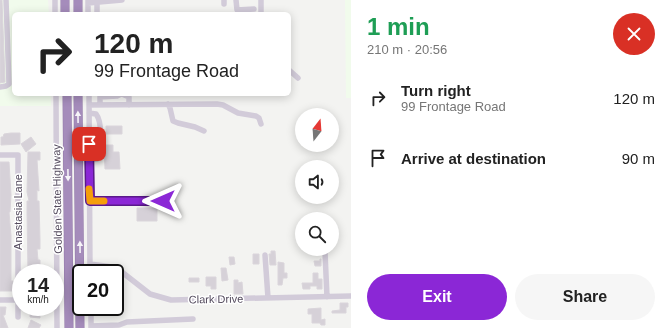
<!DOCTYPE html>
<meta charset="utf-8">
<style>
:root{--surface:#fff;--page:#f6f6f6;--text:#222;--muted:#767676;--accent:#8b27d6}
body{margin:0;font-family:Helvetica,sans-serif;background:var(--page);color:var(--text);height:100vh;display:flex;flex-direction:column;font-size:15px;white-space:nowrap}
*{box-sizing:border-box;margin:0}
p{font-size:13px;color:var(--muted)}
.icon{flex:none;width:22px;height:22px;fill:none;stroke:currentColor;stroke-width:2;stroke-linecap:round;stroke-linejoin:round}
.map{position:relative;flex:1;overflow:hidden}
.side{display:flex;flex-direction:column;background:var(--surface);width:320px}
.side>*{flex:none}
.guide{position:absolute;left:12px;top:12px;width:279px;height:84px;border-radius:6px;box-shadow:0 2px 10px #0003;background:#fff;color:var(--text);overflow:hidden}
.needle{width:26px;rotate:17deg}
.tools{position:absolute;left:295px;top:108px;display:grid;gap:8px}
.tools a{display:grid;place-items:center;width:44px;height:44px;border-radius:50%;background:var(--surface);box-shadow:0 2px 10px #0003;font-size:20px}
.speed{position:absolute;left:12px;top:264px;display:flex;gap:8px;font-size:20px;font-weight:700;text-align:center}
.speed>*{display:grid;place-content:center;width:52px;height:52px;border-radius:50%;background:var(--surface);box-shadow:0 2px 10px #0003;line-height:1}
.speed small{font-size:10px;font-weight:400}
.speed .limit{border:2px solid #111;border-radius:6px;background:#fff;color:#111}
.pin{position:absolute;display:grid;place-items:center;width:34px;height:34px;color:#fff;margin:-17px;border-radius:8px;box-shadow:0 2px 6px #0006}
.me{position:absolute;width:44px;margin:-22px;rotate:270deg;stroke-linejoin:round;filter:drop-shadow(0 0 3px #0008)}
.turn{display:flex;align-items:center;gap:14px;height:84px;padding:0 16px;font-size:18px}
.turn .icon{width:52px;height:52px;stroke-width:2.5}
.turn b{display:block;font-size:28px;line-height:34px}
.round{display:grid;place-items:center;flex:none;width:42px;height:42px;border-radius:21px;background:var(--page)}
.head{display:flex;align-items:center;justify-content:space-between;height:68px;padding:0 16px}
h1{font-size:24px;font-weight:700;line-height:30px;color:#1e9e55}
.action{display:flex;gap:8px;margin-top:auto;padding:8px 16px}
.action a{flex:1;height:46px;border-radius:24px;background:var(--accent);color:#fff;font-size:16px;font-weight:700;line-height:46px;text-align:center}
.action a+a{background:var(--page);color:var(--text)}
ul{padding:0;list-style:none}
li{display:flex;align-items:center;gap:12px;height:60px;padding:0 16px}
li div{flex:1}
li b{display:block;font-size:15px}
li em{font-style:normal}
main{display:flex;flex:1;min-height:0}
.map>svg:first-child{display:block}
</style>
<main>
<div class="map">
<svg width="351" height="328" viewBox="0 0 351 328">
<rect width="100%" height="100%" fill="#f3f3f1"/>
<path fill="#f1fbec" d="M0,0H48L49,14H14V94H51V106H0Z
M345,0H351V98H346Z"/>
<path fill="#d6d1d8" stroke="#dad5db" d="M0,0H2L5,82L0,83Z
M106,126H122V134H106Z
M11,133H20V144L1,145V137H3L4,134Z
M31,137L36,144L26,152L21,144Z
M104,145H113V152H119L120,169H105Z
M28,152H40V160H37L39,191L37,190V201H39L40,240V249H37L38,260H40V273H28L27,212V201H29L27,192Z
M0,162H9L11,195L10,212H9L11,236V281H13V291H0Z
M137,208H157V221H137Z
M271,251H275L276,265H270L269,254H271Z
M253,254H259V264H253Z
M229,257H234L235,264L230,265Z
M320,259H321V266H315L314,261H320Z
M278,262L284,263V273H287V278H283L282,285H278Z
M221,268H226L228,280L222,281Z
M313,273H318V279H322V289H317V286H310V289H303L302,283H313Z
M206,277H216V289H211V286H206Z
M189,278H199V282H189Z
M234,280H238V283L242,282L243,294H234Z
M340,303H348V307H346V313H332V311L340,310Z
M0,307H6L5,315H3L8,328H0Z
M30,307H39L40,318L30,317Z
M321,308V320L325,319V325H321L320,323H312V314H308V309Z
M31,320L41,325L39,328H28Z"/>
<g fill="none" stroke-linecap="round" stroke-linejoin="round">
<g stroke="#9178a7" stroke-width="9">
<path id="highway" d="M65,0V14
M78,0V14
M67,94L69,328
M78,94L80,328"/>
</g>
<path stroke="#d2cbd9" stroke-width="5.5" d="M55,0V14
M88,0V14
M224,0V4
M236,0L237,10L254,9
M261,0V14
M88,3L122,0
M97,3V14
M289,70L298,78
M0,87L6,86L9,84L6,0
M56,94L57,328
M89,94L90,273
M122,94L129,97V105
M168,104L170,108L173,121L178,123L195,127L204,131
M89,105L217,104L223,105L238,113L256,116L259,118L261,124
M100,105V97L117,96L121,94
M89,113L96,114C103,123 101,148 97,159L89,160
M0,155H18V317
M90,201H163
M325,252L327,297
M265,255L268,298
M90,264L112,267L118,269L150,294L171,300L351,296
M0,300H19
M91,307V328
M91,326L119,325L127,322L193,319"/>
<use href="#highway" stroke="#a58cbb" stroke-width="8"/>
</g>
<defs><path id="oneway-solid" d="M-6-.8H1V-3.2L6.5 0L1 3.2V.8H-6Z"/></defs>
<g fill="#f6f4f8">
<use href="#oneway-solid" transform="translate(78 117) rotate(-91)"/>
<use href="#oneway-solid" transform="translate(68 175) rotate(89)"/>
<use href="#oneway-solid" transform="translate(80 247) rotate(-91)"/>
</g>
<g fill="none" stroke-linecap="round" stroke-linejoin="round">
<g stroke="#5a198b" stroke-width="10">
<path id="route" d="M89,144L90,201H163"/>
</g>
<use href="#route" stroke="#8b27d6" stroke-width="7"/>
<path stroke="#f59e0b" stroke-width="7" d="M89,189L90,201H104"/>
</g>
<g text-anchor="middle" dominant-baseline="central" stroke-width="3" stroke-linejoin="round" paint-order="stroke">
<g font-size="11" fill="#534a5d" stroke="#fff">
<text transform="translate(57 199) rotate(-91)">Golden State Highway</text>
<text transform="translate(18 212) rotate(-90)">Anastasia Lane</text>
<text transform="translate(216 299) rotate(-1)">Clark Drive</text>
</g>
</g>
</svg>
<div class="tools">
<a><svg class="needle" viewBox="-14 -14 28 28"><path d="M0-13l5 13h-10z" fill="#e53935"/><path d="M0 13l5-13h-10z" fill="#767676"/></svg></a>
<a><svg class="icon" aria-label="sound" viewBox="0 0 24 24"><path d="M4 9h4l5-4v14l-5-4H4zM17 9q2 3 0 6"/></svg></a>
<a><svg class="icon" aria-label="search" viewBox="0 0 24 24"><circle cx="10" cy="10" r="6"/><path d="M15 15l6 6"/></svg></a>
</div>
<div class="speed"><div>14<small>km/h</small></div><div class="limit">20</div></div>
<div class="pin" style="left:89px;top:144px;background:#d93025"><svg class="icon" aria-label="arrive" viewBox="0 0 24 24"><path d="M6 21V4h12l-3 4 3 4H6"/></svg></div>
<svg class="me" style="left:163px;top:201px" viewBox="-20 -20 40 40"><path d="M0-17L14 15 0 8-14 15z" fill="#8b27d6" stroke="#fff" stroke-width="4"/></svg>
<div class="guide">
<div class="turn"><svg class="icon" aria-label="right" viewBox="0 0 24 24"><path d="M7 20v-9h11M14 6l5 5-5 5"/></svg><div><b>120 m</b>99 Frontage Road</div></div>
</div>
</div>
<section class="side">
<div class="head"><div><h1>1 min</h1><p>210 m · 20:56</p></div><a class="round" style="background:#d93025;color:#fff"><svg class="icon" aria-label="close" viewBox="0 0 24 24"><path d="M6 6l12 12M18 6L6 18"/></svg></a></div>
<ul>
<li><svg class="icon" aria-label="right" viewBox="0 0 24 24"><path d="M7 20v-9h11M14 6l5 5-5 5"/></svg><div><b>Turn right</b><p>99 Frontage Road</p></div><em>120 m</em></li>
<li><svg class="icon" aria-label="arrive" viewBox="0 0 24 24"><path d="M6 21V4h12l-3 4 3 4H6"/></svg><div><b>Arrive at destination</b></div><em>90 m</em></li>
</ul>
<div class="action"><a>Exit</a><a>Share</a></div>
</section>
</main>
